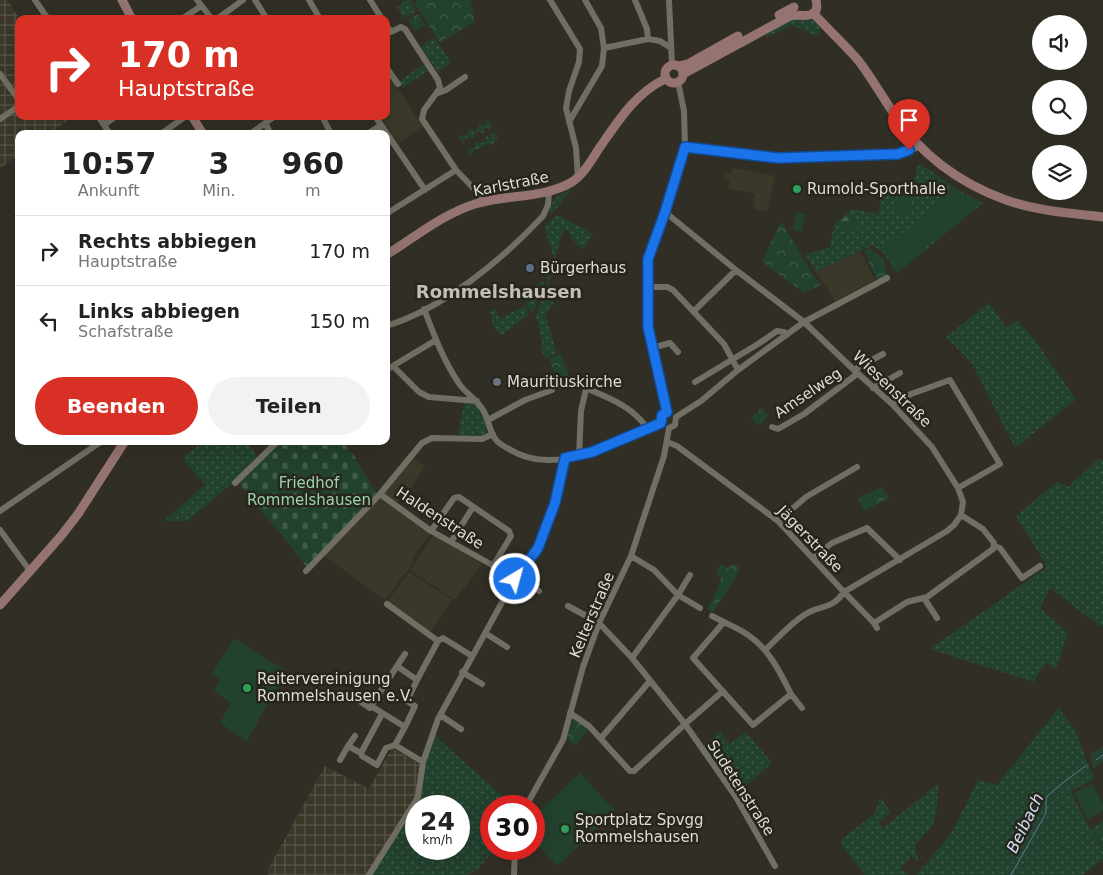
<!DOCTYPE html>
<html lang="de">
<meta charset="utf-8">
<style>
:root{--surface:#fff;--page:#f2f2f2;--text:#222;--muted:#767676;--line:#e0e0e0;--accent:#d93025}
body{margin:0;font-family:"DejaVu Sans",sans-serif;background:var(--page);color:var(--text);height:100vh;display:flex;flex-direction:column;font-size:19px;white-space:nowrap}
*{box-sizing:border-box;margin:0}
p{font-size:16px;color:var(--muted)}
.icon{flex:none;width:28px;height:28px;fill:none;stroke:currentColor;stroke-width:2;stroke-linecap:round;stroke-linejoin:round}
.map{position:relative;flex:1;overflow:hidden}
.sheet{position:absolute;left:15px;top:130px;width:375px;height:315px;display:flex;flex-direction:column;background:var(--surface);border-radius:10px;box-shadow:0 5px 20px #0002}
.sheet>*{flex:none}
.top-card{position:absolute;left:15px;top:15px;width:375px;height:105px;border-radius:10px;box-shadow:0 5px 20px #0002;background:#d93025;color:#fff;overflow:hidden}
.controls{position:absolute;left:1032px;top:15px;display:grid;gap:10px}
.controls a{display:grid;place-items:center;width:55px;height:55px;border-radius:50%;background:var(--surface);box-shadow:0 5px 20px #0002;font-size:25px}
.speed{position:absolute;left:405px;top:795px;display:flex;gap:10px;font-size:25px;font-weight:700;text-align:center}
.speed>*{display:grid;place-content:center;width:65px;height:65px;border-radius:50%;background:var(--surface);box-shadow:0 5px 20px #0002;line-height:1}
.speed small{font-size:12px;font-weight:400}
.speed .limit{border:8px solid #d22;background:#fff;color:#111}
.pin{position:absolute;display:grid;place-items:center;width:42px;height:42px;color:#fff;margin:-51px -21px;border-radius:50% 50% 50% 0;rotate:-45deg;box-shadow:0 0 5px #0007}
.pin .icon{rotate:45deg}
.me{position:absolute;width:55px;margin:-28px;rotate:37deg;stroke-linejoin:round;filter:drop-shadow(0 0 4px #0008)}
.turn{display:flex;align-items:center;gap:18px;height:105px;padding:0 20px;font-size:22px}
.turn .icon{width:65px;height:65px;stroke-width:2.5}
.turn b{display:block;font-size:35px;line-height:42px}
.eta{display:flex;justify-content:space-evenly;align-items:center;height:85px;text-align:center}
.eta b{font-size:30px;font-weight:800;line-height:35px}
.primary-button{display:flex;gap:10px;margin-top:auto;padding:10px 20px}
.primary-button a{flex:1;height:58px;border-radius:30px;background:var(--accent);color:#fff;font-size:20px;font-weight:800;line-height:58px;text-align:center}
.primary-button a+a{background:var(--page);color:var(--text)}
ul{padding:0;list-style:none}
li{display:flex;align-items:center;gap:15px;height:70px;padding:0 20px;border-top:1px solid var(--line)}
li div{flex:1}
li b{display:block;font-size:19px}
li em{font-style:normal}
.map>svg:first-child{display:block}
</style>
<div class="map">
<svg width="1103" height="875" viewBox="0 0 1103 875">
<defs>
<pattern id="industrial-grid" width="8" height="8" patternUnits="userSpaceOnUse" patternTransform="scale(1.25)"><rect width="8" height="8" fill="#3c3829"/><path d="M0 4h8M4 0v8" fill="none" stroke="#585447"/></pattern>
<pattern id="grass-dots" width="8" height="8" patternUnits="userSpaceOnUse" patternTransform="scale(1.25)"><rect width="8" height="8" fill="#23412f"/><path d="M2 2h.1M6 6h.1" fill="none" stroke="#425c4c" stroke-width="1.8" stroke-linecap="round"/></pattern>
<pattern id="forest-firs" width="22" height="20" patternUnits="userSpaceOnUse" patternTransform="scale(1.25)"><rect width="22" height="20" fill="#23412f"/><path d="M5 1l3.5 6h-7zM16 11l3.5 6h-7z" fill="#425c4c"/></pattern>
<pattern id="cemetery-stones" width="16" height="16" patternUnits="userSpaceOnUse" patternTransform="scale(1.25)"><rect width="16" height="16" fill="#23412f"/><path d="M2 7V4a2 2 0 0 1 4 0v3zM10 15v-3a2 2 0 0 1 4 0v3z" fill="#425c4c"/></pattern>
<pattern id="park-crowns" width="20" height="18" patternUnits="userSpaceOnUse" patternTransform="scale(1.25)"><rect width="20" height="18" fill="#23412f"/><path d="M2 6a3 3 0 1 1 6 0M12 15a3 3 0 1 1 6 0" fill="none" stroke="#425c4c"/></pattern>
</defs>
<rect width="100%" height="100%" fill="#312f25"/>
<path fill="#3c3829" d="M393,81L423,127L398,143L381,116H386V85Z
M733,168L775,176L767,212L755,209L753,202L755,194L728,188L730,181L724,180L725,173L732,174Z
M860,251L875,280L835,301L816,272Z
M413,457L425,466L406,496L402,493L396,503L384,494Z
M380,497L431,532L412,559L413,563L385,600L323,555Z
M434,534L482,564L455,600L410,570Z
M409,572L452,600L430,632L387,602Z"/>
<path fill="url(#industrial-grid)" d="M0,0H7L20,19L19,116H74L49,134H19V155L0,168Z
M392,748L421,765L417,795L367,875H269L266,873L325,766L369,789Z"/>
<path fill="url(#grass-dots)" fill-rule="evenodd" d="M407,0H410L415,9V12L404,18L397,7Z
M792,19H810L819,24L820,32L817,35H813L791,25L768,37L765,36V34Z
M434,38L451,62L438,72L421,47Z
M424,64L428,71L403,88L399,81Z
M487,120L492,126L491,129L489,130L487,127L484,129L485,132L482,133L480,131L474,134L475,137L472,139L470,136L463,140L465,143L462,142L459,137L460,134L462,137L469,134L467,131L471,129L473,132L479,128L478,125L481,124L483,126L486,125L485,122Z
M493,133L496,134L497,137L495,142L491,145L489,143L470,153L472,156L468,155L466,148L469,150L475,146L474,143L477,141L479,144L486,141L484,137L487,136L489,139L492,137L491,134Z
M918,164H921L954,188L983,203L897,273L883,253L873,245L816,272L806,255L830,247L834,225L852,209L878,214L884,185L911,191Z
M569,190L571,191C563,198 559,209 550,214C550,200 558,196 569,190Z
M557,215L593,234L583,250L572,239L568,230L563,231L557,251L549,283L551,288L549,299L554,303L545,314L557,354L545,358L540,346L543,345L536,316L540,302L546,301L548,287L546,283L554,258L544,227Z
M544,281L535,309L531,312L521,294Z
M989,303L1007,328L1017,320L1034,339L1076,399L1015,448L971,362L946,337Z
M525,305L529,314L502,335C492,332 493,320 490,312L495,309L500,319Z
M464,403H476L486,421L487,434L481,437L458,436Z
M203,441H247L258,458L234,482L187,521H164L205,485L182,458Z
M1099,458L1103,461V625L1101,627L1050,588L1040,608L1068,633L1056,669L1046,663L1033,682L930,649L1047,567L1016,516L1057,482L1068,487Z
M1059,708L1075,730L1094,779L1071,791L1075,800L1067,807L1075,801L1103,852V859L1082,875H916L951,834L978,780L997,785Z
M720,731L730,744L746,732L772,763L736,795L702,747Z
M434,735L514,806H491V849H495L479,868L468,875H371L420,797L425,763ZM416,806H459V849H416Z
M938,784C938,798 938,817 930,828C925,835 918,839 915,847L919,862L905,851L911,857L900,868L909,875H865L842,846V839L874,814L881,798L891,813L879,822L883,828Z"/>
<path fill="url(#forest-firs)" d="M841 224a9 9 0 1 1 18 0a9 9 0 1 1-18 0Z
M1103,747V761L1094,768L1090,755Z"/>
<path fill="url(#cemetery-stones)" d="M283,441H342L355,457L376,493L307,567L238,482Z"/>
<path fill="url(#park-crowns)" d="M419,0H470L475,22L440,42L414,3Z
M418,14L425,25L415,31L408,20Z
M781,221L813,275L821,285L804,293L762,262Z
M869,248L884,259L887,275L877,280L864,251Z
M561,354L567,370L568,379L561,389L556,390L553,388L550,378L555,374L549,358Z
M761,408L769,415L759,426L751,419Z
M882,487L889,498L864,511L858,498Z
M721,564L728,568L734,564L740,568L736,577L713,612L707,609L718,589L721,577L716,571Z
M574,719L589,729L576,745L566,740Z
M1103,821V850L1091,830Z"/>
<path fill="#23412f" d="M937,176L944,182L941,188L934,192L929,186L933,178Z
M953,190L980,203L898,271L882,250Z
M909,193L912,197L908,212L904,214L896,210L898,196L902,194Z
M797,212L806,214L801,232L793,230Z
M234,638L286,671L247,741L220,723L231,703L214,691L220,680L212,674Z
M580,773L615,811L557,866L534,841V816Z
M1092,784L1103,804V811L1088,819L1074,793Z"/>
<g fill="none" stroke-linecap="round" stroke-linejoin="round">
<path stroke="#5b7591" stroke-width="1" d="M1096,760L1103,755
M1011,875L1046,813V797L1060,785L1087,765"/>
<path stroke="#716e63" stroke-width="6" d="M35,0L48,19
M197,0L212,19
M255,0L267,19
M309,0L320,19
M370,0L382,19
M550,0L580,49L579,62L569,91L566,108L576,148L578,178
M635,0L647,29L648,39
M669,0L672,64
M182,19L201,6
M217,19L243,0
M386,25L391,32L401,27L405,29L438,80L440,88L424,110L422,119L456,170L480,195L481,202
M604,48L648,39L660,41L671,48
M386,67L398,84
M0,74L19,100
M438,93L446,90L465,77
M98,116L110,134
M322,116L331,134
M375,116L425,190
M0,119L19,106
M569,122L602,66L604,48L601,28L585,0
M265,123L271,134
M104,125L116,116
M161,134L186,116
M250,134L275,116
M367,134L381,125
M685,147L778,158L898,154L920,147
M665,212L736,270L804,322L854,370L892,404L932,447L958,488L963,502L961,515L954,525L947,531L844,592C832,610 819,605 804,615C789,625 778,638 765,650
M386,214L456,170
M648,287H667L673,290L724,344L738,370
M424,309C434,335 444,362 460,385C467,394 477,400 483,410C489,419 489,433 497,441C500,444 505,447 509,449C559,480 614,438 661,423
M694,311L736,270
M386,326C443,309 503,259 543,216L548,205L549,192
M652,348L670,343L678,352
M393,366L419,392L429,397L477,401
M386,370L436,340
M854,370L883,354
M695,382L758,344L777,331L784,332L787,335
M873,388L900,373
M892,404L911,394L950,380L1000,464L958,488
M667,412L648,327V259L665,212L685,147L684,111L678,82
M676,417L701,401L738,370L804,322L887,278
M488,420L525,400L552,390
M772,427L778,429L804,414L857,374
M669,428L675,425L676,417
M667,442L677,446L778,521L844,592L874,623L877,628
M579,456L581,411L586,389H588C611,399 633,407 647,428
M235,483L278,441
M380,494L431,531L539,591
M0,511L102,441
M778,521L806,497L857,467
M0,530L30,571
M431,531L454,498L459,497L509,531L511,536L493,566
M451,542L473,507
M994,546L1000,548L1022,578L1040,566
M631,556L654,570L678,595L700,608
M813,558L832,543L867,528L900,560
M306,571L380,494L422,443L432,438L482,439L493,434
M924,598L937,618
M387,604L438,641L443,638L472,656
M568,606L599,623L632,658L685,724L736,797L775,866
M712,616L724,622
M724,622C732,626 741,630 748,635C769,649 780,672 791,694L753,725L693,658Z
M874,623L907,602L927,597L993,549L994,543L983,529L961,515
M485,633L507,647
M632,658L678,595L690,575
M397,666L405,654
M462,672L482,684
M791,694L802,708
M355,698L370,708L371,706
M570,713L589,726L630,771H634L685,724L723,691
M440,715L461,729
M405,727L415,706L407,701L417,680
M601,738L650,681
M348,746L355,736
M361,753L382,714
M340,760L348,746L361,753L362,756L377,765L386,748L395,745
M423,762L395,745L405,727L371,706L397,666L417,680L438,641
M526,806L563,740L583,667L599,623L631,556L664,456L669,428
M369,875L418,797L423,762L438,719L511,586L538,548L555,503L565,458
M514,875L515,849"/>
<path stroke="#947370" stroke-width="9" d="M122,0L132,19
M813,13C828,29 844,44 858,60C871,77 882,96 894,114C921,155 959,183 1006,200C1037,211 1070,213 1103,217
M779,15L794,7
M665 74a9 9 0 1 1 18 0a9 9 0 1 1-18 0Z
M679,66L688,64L738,36
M683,74L790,16C801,13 821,22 816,0
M192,116L203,134
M386,255C415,237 443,214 475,204C507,194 543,199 572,182C583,175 591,161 598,150C617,123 634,94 665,79
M0,605L61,536L78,514L125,441"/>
</g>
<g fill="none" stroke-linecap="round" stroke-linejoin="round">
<g stroke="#114b97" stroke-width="12">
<path id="route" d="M515,579L538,548L555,503L565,458L592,452L661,423L662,415L667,412L648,327V259L665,212L685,147L778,158L898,154L909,150"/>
</g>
<use href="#route" stroke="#1a73e8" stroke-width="9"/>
</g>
<g fill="#2e9e5b" stroke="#27251c" stroke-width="2">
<circle cx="797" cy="189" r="5"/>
<circle cx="247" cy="688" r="5"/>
<circle cx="565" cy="829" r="5"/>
</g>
<circle fill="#5c6f8a" stroke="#27251c" stroke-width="2" cx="530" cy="268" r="5"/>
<circle fill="#6b7280" stroke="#27251c" stroke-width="2" cx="497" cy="382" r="5"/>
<g text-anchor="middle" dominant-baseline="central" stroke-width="5" stroke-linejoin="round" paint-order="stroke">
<g font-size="15" fill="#dfded8" stroke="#27251c">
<text transform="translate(511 184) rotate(-11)">Karlstraße</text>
<text transform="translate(892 389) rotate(44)">Wiesenstraße</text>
<text transform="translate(808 393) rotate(-34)">Amselweg</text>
<text transform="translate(440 518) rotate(33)">Haldenstraße</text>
<text transform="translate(810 539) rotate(46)">Jägerstraße</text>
<text transform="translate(592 615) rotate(-67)">Kelterstraße</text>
<text transform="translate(741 788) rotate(57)">Sudetenstraße</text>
</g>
<g font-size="15" fill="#dfded8" stroke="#27251c" text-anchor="start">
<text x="807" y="189">Rumold-Sporthalle</text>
<text x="540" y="268">Bürgerhaus</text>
<text x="507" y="382">Mauritiuskirche</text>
<text x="257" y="679">Reitervereinigung<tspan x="257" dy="17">Rommelshausen e.V.</tspan></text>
<text x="575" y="820">Sportplatz Spvgg<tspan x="575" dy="17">Rommelshausen</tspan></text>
</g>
<g font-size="15" fill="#98d5ae" stroke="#27251c">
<text x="309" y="483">Friedhof<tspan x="309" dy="17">Rommelshausen</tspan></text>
</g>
<g font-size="16" font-style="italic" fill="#d1e2f6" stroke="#27251c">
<text transform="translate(1025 823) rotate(-64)">Beibach</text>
</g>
<g font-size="18" font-weight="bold" fill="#c2bfb4" stroke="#27251c">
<text x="499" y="291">Rommelshausen</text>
</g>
</g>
</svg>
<div class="controls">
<a><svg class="icon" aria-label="sound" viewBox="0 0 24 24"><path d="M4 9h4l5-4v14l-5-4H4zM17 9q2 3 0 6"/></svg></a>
<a><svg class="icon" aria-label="search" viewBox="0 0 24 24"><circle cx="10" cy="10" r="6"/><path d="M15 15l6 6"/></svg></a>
<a><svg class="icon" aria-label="layers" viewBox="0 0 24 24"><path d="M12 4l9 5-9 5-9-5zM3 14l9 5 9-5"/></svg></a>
</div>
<div class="speed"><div>24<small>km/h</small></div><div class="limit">30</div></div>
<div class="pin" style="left:909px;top:150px;background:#d93025"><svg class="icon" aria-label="arrive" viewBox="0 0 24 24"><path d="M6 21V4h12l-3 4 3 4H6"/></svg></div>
<svg class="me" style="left:515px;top:579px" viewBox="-20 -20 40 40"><circle r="17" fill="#1a73e8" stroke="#fff" stroke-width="3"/><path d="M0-11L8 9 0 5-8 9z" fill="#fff"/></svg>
<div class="top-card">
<div class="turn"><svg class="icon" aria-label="right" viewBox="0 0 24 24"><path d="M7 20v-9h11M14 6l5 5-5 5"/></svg><div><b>170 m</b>Hauptstraße</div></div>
</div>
<section class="sheet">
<div class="eta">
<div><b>10:57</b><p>Ankunft</p></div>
<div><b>3</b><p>Min.</p></div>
<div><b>960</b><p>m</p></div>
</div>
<ul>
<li><svg class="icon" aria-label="right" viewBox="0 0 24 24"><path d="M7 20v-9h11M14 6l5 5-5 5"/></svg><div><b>Rechts abbiegen</b><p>Hauptstraße</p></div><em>170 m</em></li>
<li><svg class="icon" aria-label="left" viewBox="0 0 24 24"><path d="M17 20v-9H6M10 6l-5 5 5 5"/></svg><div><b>Links abbiegen</b><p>Schafstraße</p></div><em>150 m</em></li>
</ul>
<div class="primary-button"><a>Beenden</a><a>Teilen</a></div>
</section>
</div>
